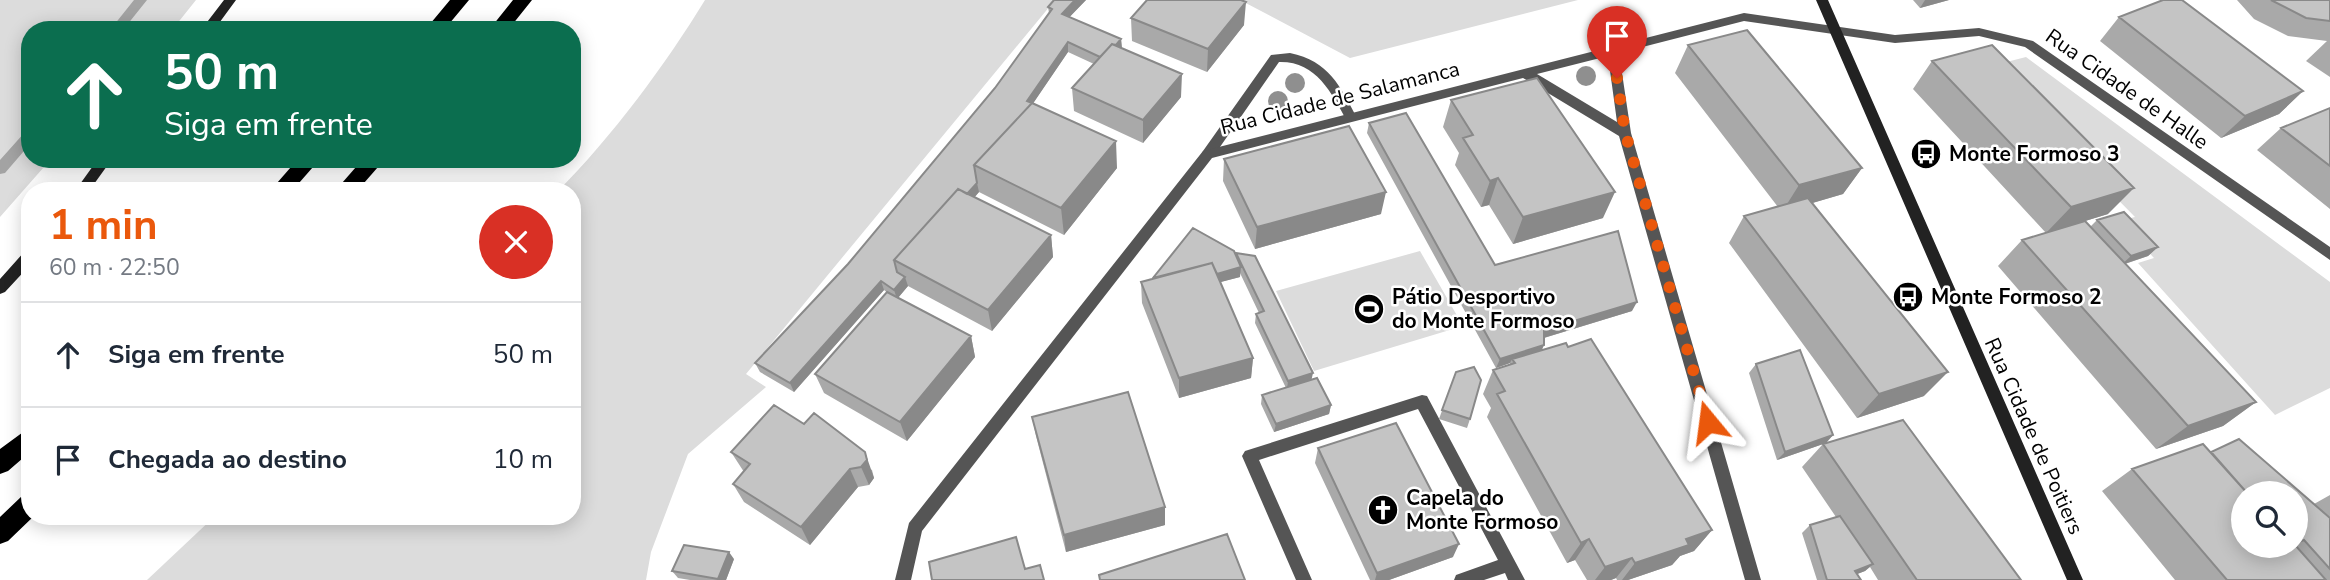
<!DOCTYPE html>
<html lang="pt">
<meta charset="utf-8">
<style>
:root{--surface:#fff;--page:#f6f6f7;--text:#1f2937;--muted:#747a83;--line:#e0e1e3;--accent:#ea580c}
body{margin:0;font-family:"Nunito Sans",sans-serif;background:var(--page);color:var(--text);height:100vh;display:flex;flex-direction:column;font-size:26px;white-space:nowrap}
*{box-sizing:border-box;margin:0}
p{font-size:23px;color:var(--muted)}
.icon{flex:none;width:38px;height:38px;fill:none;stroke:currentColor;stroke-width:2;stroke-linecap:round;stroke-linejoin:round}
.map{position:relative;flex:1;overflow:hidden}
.panel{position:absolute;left:21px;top:182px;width:560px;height:343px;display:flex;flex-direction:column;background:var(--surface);border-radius:28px;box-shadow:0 4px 18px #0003}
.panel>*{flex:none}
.banner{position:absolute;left:21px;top:21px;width:560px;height:147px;border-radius:28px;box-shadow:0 4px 18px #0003;background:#0b6e4f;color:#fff;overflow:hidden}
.tools{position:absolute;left:2231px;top:481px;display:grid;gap:14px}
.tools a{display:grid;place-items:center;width:77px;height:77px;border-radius:50%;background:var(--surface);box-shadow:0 4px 18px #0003;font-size:35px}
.pin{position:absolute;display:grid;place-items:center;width:60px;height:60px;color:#fff;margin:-72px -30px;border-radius:50% 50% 50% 0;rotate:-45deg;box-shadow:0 0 7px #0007}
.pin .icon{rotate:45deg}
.me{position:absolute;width:77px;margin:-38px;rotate:344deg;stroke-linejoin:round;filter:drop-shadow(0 0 5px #0008)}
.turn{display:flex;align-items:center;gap:24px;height:147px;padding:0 28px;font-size:32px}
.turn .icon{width:91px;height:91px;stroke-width:2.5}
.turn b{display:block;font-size:49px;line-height:60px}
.round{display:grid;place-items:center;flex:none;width:74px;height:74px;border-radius:37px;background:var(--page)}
.headline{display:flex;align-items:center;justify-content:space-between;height:119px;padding:0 28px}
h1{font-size:42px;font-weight:700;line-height:52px;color:var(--accent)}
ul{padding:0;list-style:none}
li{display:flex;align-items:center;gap:21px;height:105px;padding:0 28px;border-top:2px solid var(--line)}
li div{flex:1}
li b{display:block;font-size:26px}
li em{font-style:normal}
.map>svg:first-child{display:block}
</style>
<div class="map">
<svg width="2330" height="580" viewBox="0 0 2330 580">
<rect width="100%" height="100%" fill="#fff"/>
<path fill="#dcdcdc" d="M0,0H196L172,30H30V159H51L0,217Z
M705,0H1055L746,374L766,387L688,454L651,552L646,580H147L215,516H572V191H558C611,138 666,64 705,0Z
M1240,0H1578L1350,58Z
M2026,57L2330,282V388L2275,415L2138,263L2154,258L2119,221L2135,217L1987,67Z
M1420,251L1463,326L1314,371L1276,291Z"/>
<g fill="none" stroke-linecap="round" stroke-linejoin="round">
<path fill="#a3a3a3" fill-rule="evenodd" d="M134,0H147L123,30H110Z
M30,130V144L5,173L0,174V160L25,132Z"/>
<path fill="#555" fill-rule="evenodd" d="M1290,53C1329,61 1340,86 1357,118L1355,121H1347C1331,92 1316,61 1279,62L1213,157H1203L1202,154L1203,151L1271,55Z
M1422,395L1427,396L1525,580H1508L1505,573L1484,580H1454L1456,575L1498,560L1418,409L1259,460L1312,580H1296L1242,456L1245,451Z"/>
<path fill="#555" fill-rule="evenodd" d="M1744,13L1895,35L1979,28L2033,41L2330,247V260L2025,47L1979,36L1895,43L1744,21L1619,53L1631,133L1761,580H1745L1619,136L1523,78L1212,158L922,531L911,580H895L909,523L1203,151ZM1608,56L1617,122L1537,74Z"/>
<path fill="#222" fill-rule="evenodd" d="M224,0H236L214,30H201Z
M1816,0H1828L2083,580H2067Z
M98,159H112L89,191H75Z
M30,250V265L5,292L0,294V279L25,251Z"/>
<path fill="#000" fill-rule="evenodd" d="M450,0H469L444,30H425Z
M513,0H532L508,30H489Z
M298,159H320L292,191H270Z
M363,159H385L357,191H335Z
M30,427V452L8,471L0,474V449Z
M30,493V516H34L8,541L0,544V517L22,496Z"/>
</g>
<g fill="#8f8f8f">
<circle cx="1586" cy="76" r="10"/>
<circle cx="1295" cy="83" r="10"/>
<circle cx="1278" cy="101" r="10"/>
</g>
<path fill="#a9a9a9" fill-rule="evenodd" d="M1054,0H1086L1069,17L1121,39L1122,48L1181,97L1143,143L1074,111L1072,88L1094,64L1068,52L1033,103L1117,168L1064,235L979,192L974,198L1051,235L1053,257L992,331L908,286L898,298L971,336L975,357L907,441L824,393L815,374L889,294L884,290L794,392L760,372L755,363L848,264L995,88L1049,13L1048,7Z
M1913,0H1949L1920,8Z
M2237,0H2330V77L2306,61L2327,41L2288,36L2254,19Z
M2119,17L2303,91L2279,114L2221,138L2100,41Z
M1131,18L1244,25L1207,72L1132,41Z
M1688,45L1862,168L1843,194L1812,203L1924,396L1857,418L1729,243L1744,216L1778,207L1675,73Z
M1932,61L2108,214L2046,233L1913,89Z
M1451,100L1603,218L1513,244L1489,205L1481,207L1455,165L1459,153L1443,127Z
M2330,108V209L2257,150L2281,128Z
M1369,123L1495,265L1632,311L1544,338L1542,350L1568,347L1712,530L1694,551L1680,556L1672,565L1628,580H1617L1616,578L1611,580H1587L1575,560L1567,563L1487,417L1491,408L1483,394L1493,370L1510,365V363L1496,368L1367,133Z
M1224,159L1381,214L1255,249L1223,181Z
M2097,220L2158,247L2148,256L2125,264L2256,402L2223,426L2156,449L1998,266L2022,240L2090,227Z
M1236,253L1312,380L1331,405L1329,414L1274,432L1261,404L1262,395L1286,388L1255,323L1256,314L1259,313L1240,273V277L1220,282L1253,358L1251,378L1179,398L1142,303L1141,282L1236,255Z
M1756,364L1833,435L1826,443L2021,580H1878L1870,567L1865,571L1857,574L1861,580H1817L1802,533L1810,525L1836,517L1802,467L1823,444L1777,460L1749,373Z
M1456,372L1470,419L1467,428L1439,419Z
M774,405L872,470L874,478L869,485L858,487L810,545L744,502L733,484L744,472L731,452Z
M1032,417L1165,507V525L1066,552L1036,436Z
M2239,439L2314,504L2330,495V580H2175L2102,491L2132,469L2203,444L2211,452ZM2244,494H2296V546H2244Z
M1318,448L1453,557L1389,580H1370L1315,463Z
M734,559L726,580H690L678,578L672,571Z"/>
<path fill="#898989" d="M1075,0H1086L1063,24L1062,14Z
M1925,0H1949L1920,8Z
M1246,2L1244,25L1207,72L1208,49Z
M1121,39L1122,50L1104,58Z
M1068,42V52L1028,111L1027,101Z
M1182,74L1181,97L1143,143V120Z
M2303,91L2279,114L2221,138L2245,116Z
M1116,141L1117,168L1064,235L1061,208Z
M1862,168L1843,194L1782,212L1799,185Z
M1498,178L1489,205L1481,207L1490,181Z
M977,183L979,192L911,269L903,265Z
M2134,188L2108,214L2046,233L2071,207Z
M1386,192L1381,214L1255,249L1257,227Z
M1615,192L1603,218L1513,244L1523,217Z
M1051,235L1053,257L992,331L988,310Z
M2158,247L2148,256L2121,265L2131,256Z
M1241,267L1240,277L1149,301L1145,292Z
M905,277L908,286L897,299L894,290Z
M881,281L884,290L794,392L790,383Z
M1637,302L1632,311L1540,339L1544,330Z
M971,336L975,357L907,441L900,422Z
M1544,345L1540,354L1512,359L1510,363L1496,368L1500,359Z
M1253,358L1251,378L1179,398V378Z
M1948,372L1924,396L1857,418L1879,394Z
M1313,373L1311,382L1287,389L1288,381Z
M2256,402L2223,426L2156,449L2188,426Z
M1331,405L1329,414L1274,432L1276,424Z
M1833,435L1826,443L1777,460L1785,452Z
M865,452L874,478L869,485L861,467Z
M850,469L858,487L810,545L801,527Z
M1165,507V525L1066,552L1064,535Z
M1712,530L1694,551L1680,556L1672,565L1628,580H1622L1635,563L1686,539Z
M1589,539L1575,560L1567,563L1581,543Z
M1459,544L1453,557L1389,580H1375L1377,573Z
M729,552L734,559L726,580H719L718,579Z
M1632,558L1616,578L1611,580H1595L1605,567Z
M1873,564L1865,571L1847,578L1855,571Z"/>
<path fill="#c4c4c4" stroke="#898989" stroke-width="2" d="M1054,0H1075L1062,14L1121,39L1116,45L1112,44L1100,57L1068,42L1027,101L1032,103L974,165L977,183L967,194L958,189L894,260L897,272L905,277L894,290L881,281L790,383L755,363L848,264L995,88L1052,9L1048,7Z
M1147,0H1241L1246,2L1208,49L1131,18Z
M2163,0H2182L2303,91L2245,116L2119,17Z
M2271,0H2330V21L2306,18Z
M1747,30L1862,168L1799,185L1688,45Z
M1112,44L1182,74L1143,120L1072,88Z
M1992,45L2134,188L2071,207L1932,61Z
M1537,78L1615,192L1523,217L1498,178L1490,181L1463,138L1473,135L1451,100Z
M1032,103L1116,141L1061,208L974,165Z
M2330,108V166L2281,128Z
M1406,113L1495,265L1618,231L1637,302L1544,330V345L1500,359L1369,123Z
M1349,126L1386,192L1257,227L1224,159Z
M958,189L1051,235L988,310L894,260Z
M1808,198L1948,372L1879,394L1744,216Z
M2124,212L2158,247L2131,256L2097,220Z
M2085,221L2256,402L2188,426L2022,240Z
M1193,228L1234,251L1241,267L1217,274L1212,263L1153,278Z
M1236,253L1255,256L1313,373L1288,381L1256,314L1264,311Z
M1212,263L1253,358L1179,378L1141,282Z
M887,292L971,336L900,422L815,374Z
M1591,339L1712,530L1686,539L1689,545L1635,563L1632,558L1605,567L1589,539L1581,543L1497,394L1505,391L1493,370L1515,363L1512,359L1566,343L1568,347Z
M1800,350L1833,435L1785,452L1756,364Z
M1474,367L1481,380L1470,419L1442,410L1456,372Z
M1317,378L1331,405L1276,424L1262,395Z
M1128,392L1165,507L1064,535L1032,417Z
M774,405L804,424L814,413L865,452L867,460L861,467L850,469L801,527L733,484L750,464L731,452Z
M1903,420L2021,580H1917L1823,444Z
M1396,423L1459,544L1377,573L1318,448Z
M2239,439L2330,518V569L2304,540L2296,543V494H2248L2211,452Z
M2203,444L2248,494H2244V546H2296L2326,580H2227L2132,469Z
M1840,516L1873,564L1855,571L1861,580H1827L1810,525Z
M1227,534L1245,580H1100L1099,575Z
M1016,537L1025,569L1040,565L1044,580H932L929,562Z
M684,545L729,552L718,579L672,571Z"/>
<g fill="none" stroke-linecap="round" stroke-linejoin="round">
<path stroke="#ea580c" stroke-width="12" stroke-dasharray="0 21.6" d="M1617,78L1625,132L1708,422"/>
</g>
<defs>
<g id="bus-disc" transform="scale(1.575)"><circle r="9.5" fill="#000" stroke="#fff"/><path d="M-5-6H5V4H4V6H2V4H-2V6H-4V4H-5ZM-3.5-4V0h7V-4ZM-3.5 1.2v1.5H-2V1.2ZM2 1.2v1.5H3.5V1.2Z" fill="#fff"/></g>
<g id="stadium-disc" transform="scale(1.575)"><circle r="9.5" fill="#000" stroke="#fff"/><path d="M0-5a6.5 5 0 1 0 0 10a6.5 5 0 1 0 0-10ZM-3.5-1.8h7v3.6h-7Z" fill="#fff"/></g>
<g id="church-disc" transform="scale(1.575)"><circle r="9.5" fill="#000" stroke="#fff"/><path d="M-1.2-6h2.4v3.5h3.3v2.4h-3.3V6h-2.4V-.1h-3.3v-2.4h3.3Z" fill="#fff"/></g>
</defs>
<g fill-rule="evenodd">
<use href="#bus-disc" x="1926" y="154"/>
<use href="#bus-disc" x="1908" y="297"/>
<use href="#stadium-disc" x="1369" y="309"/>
<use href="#church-disc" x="1383" y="510"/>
</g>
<g text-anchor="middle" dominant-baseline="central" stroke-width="5" stroke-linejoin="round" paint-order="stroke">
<g font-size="21" fill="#000" stroke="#fff">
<text transform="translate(2127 89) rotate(35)">Rua Cidade de Halle</text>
<text transform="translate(1340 98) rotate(-14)">Rua Cidade de Salamanca</text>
<text transform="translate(2034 436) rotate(66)">Rua Cidade de Poitiers</text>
</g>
<g font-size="21" font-weight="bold" fill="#000" stroke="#fff" text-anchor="start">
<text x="1949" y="154">Monte Formoso 3</text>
<text x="1392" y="297">Pátio Desportivo<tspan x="1392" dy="24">do Monte Formoso</tspan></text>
<text x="1931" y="297">Monte Formoso 2</text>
<text x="1406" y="498">Capela do<tspan x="1406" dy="24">Monte Formoso</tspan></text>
</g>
</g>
</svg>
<div class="tools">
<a><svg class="icon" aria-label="search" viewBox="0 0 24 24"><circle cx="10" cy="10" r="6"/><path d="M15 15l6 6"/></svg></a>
</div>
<div class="pin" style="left:1617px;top:78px;background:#d93025"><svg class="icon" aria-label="arrive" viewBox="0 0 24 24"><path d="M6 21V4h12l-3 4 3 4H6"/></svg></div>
<svg class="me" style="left:1708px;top:422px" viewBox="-20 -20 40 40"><path d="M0-17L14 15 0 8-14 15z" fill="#ea580c" stroke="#fff" stroke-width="4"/></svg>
<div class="banner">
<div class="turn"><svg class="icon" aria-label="ahead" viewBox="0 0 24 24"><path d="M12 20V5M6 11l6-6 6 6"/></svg><div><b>50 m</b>Siga em frente</div></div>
</div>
<section class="panel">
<div class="headline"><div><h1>1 min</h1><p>60 m · 22:50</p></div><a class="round" style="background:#d93025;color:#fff"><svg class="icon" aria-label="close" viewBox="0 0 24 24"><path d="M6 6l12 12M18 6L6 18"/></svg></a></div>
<ul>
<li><svg class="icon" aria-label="ahead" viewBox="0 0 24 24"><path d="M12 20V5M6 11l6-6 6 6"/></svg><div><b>Siga em frente</b></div><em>50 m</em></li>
<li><svg class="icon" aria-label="arrive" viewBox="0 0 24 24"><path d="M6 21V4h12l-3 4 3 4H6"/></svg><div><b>Chegada ao destino</b></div><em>10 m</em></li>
</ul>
</section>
</div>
